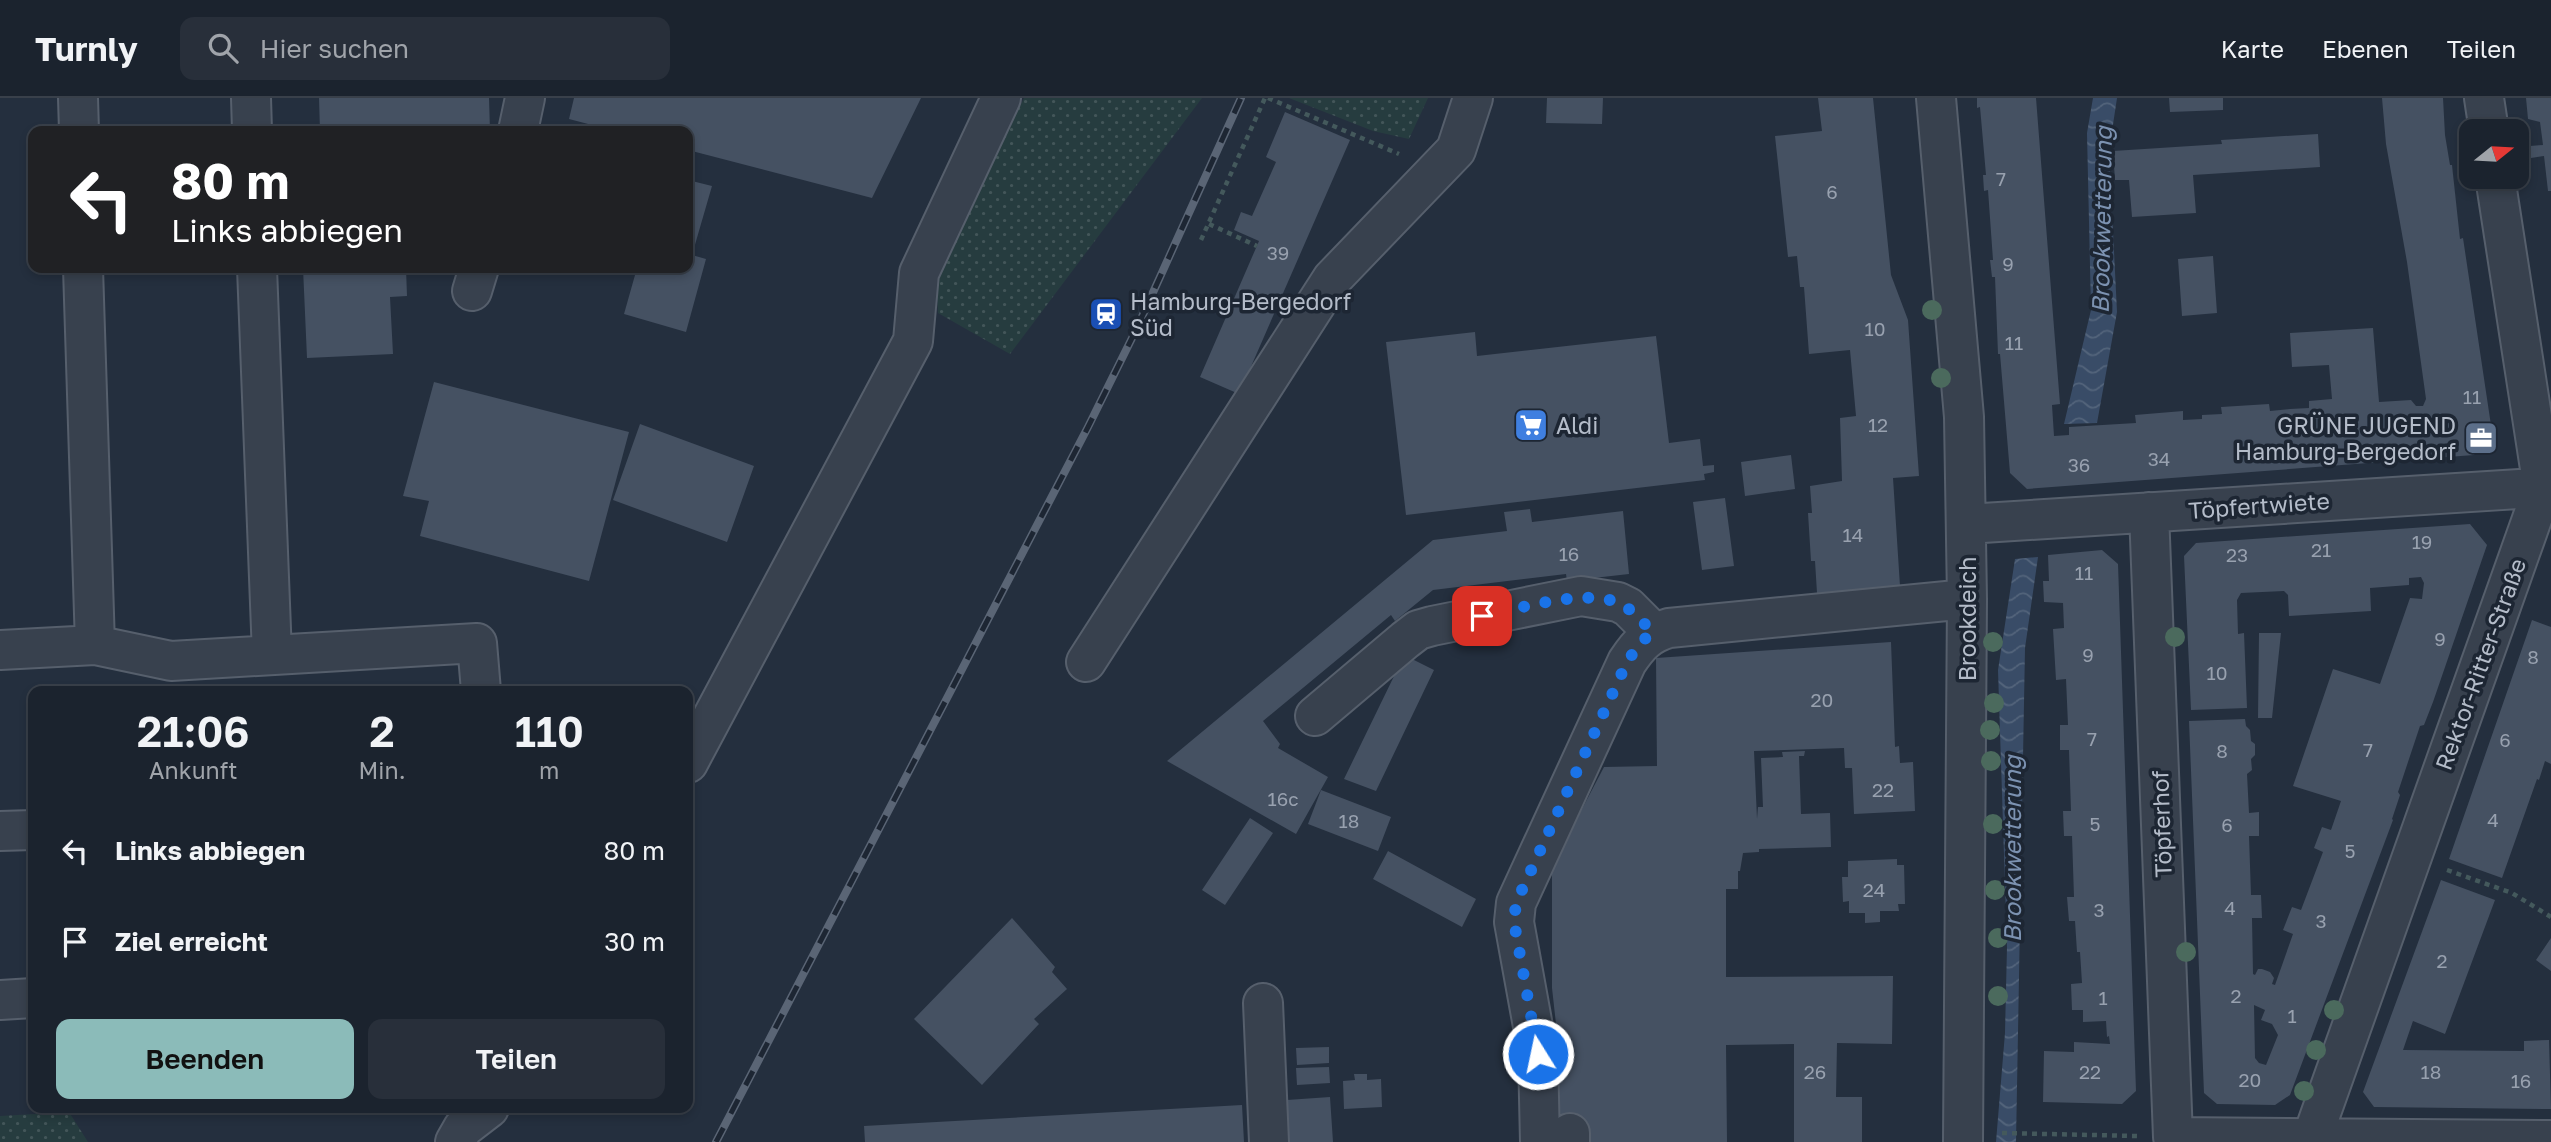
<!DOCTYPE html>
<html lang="de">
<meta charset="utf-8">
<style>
:root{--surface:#1b232e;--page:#282f3a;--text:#f1f3f6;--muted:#a0a4aa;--line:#39404a;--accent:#8bbbb9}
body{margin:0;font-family:"Golos Text",sans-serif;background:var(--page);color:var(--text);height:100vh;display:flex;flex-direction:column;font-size:26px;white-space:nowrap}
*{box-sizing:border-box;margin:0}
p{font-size:23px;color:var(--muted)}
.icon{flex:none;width:38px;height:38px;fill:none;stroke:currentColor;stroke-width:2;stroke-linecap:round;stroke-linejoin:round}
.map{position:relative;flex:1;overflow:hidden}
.drawer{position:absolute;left:28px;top:588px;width:665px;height:427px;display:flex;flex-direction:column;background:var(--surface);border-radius:14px;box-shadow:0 4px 10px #0003,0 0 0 2px var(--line)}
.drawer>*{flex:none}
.guide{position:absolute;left:28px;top:28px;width:665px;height:147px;border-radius:14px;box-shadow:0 4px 10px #0003,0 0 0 2px var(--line);background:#202124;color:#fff;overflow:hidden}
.needle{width:46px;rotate:72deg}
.fabs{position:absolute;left:2459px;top:21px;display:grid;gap:14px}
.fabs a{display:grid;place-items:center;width:70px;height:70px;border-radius:14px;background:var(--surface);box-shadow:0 4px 10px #0003,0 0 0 2px var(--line);font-size:35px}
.pin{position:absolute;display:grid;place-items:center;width:60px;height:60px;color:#fff;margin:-30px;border-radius:14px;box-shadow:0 4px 10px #0006}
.me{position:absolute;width:77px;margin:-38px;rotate:350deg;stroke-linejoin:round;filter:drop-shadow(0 0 5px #0008)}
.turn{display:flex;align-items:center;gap:24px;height:147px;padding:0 28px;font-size:32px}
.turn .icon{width:91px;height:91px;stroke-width:2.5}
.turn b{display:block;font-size:49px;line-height:60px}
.eta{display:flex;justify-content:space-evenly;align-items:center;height:119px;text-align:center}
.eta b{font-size:42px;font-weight:600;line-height:49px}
.button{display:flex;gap:14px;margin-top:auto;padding:14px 28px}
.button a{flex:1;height:80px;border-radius:14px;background:var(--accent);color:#111;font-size:28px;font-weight:600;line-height:80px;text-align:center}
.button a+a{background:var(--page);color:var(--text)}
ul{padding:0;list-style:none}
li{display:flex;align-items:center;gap:21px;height:91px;padding:0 28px}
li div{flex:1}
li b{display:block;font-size:26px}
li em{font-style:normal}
header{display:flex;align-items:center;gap:42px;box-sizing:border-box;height:98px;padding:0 35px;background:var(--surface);border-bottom:2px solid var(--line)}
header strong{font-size:33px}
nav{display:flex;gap:38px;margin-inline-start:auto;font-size:24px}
.search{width:490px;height:63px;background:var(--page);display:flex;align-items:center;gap:18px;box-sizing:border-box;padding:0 24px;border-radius:14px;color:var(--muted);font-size:26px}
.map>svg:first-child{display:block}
</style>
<header>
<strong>Turnly</strong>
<div class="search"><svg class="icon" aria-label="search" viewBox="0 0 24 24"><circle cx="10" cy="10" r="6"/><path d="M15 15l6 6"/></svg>Hier suchen</div>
<nav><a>Karte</a><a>Ebenen</a><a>Teilen</a></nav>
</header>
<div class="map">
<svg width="2551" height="1044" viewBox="0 0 2551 1044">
<defs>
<pattern id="grass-dots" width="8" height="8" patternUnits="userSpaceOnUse" patternTransform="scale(1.75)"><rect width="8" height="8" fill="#263c3f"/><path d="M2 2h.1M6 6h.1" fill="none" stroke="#435659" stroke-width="1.8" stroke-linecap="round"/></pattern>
<pattern id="water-waves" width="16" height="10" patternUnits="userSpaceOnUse" patternTransform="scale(1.75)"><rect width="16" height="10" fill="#394c67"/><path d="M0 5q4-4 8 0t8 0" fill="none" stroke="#53647b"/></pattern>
</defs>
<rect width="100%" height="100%" fill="#242f3e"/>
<path fill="url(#grass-dots)" d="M1024,0H1202L1010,256L938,215L936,175Z
M1289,0H1428L1409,41L1373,33Z
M69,1014L88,1044H0V1018Z"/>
<path fill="url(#water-waves)" d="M2093,0H2117L2109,53L2117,214L2097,325L2064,326L2091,212L2087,35Z
M2038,459L2025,550L2016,1044H1996L2005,935L2007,849L1998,572L2015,461Z"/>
<path fill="#455162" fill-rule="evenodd" d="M319,0H489L490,33H320Z
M574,0H921L872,100L688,52V33H615L569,21Z
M1547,0H1603L1602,26L1546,25Z
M1818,0H1873L1891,177L1908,222L1919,378L1893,380L1900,488L1817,495L1815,463H1811L1808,415H1812L1810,388L1842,383L1840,320L1856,318L1850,252L1809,256L1804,189H1800L1797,158L1788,159L1775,38L1822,33Z
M1977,0H2036L2060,306L2052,307L2054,338L2069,337V329L2136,325L2135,317L2183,313V322L2202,321V317L2222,316L2221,309L2269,306L2270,313L2290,311L2309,310V303L2332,301L2329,267L2292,269L2290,235L2373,230L2379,304L2411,302L2416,308H2423L2426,301L2407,164L2386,46L2382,0H2443L2445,37L2450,67H2452L2460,141L2463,140L2492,334L2474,357L2027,391L2010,375L2000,256H1998L1995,179H1992L1990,162H1993L1988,92L1984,93L1983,77H1986L1980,9L1977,10Z
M2169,0H2223V12L2170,14Z
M2526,0H2551V93H2548L2544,58L2531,60L2526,57V51L2530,48L2543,47L2540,24L2528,21Z
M1285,14L1350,42L1239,296L1200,279L1259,143L1234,132L1241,114L1252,118L1276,64L1266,59Z
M2318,36L2320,69L2193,77L2196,115L2132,119L2129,82H2115L2113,53L2222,46L2221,42Z
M688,82L712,88L692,157L706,161L686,234L624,216L637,170H688Z
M2213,158L2217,215L2182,218L2178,161Z
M303,170H406L407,198L390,199L393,256L307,260Z
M1475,234L1477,258L1656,238L1669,345L1700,341L1703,368L1714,367V374L1704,376L1705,382L1406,417L1386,244Z
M434,284L629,334L589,483L420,438L429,403L403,398Z
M640,326L754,368L727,444L613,402Z
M1791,357L1795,391L1745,398L1741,364Z
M1725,400L1734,468L1702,472L1693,404Z
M1530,411L1532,424L1623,413L1629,476L1567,483L1566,476L1433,492L1395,523L1391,517L1263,623L1280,646L1278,650L1328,679L1296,736L1167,663L1433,442L1507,433L1504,414Z
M2470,426L2487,447L2433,604L2424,627L2420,628L2398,694L2400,697L2392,721L2393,722L2290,997L2275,1007L2217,1006L2204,995L2189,623L2245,621L2246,628L2250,632L2251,643L2255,646V657L2251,661L2252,672L2247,676L2249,715L2259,714V738H2249L2251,797H2261L2262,820H2252L2253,876L2255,877L2258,871H2262L2270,874L2274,880L2272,886L2275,887L2293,836L2283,832L2292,809L2301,812L2323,754L2314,750L2322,729L2331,732L2341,703L2293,688L2333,571L2380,586L2410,500L2422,501L2424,485L2421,479L2409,480V487L2370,490L2371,513L2289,518L2288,497L2284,493L2241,495L2237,502L2238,536L2244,535L2247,610L2191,612L2184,458L2196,445ZM2254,907L2265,912L2261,922L2272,926L2278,937L2266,967L2259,965L2255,960Z
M2102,452L2118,466L2136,993L2122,1006L2043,1004L2044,953L2074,954V944L2110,946L2109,938L2107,939L2106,923L2083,924V912H2072L2071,886L2082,885L2080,854H2077L2075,823H2069L2067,799H2074L2072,738H2064L2063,713H2071L2069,652H2060V627H2068L2066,581L2056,582L2053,531L2064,530L2063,505L2044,504L2043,483H2049L2048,457Z
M2532,522L2551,529V666L2545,663L2539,682L2537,681L2502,780L2449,761Z
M2259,535H2281L2272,620H2258Z
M1891,544L1895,649L1899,648L1900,665L1913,664L1915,713L1854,716L1852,670H1845L1844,650L1754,653L1757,721L1758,709H1763L1761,660L1783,659L1782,654L1805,653L1804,658H1799L1801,716L1830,715L1831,749L1759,751V754L1743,755L1740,773H1738V791H1726V879L1893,878L1892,946L1837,945L1836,999H1862V1044H1794V946L1726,947L1727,1044H1582L1558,1031V944L1552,890V773L1549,774L1604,669L1657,668L1656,560Z
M1412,561L1434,572L1376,693L1344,681L1397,572Z
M1321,692L1391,719L1378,753L1308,726Z
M1250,720L1273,735L1225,807L1202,792Z
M1388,753L1476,801L1462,829L1373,781Z
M1897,761V767H1904L1905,806H1898L1899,813H1880V824L1865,825V815H1849V803L1843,804L1842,779H1848V763Z
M2441,782L2495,802L2445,936L2413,923L2403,952L2524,953V943L2549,942L2551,1011L2374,1009L2363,994Z
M1012,820L1055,869L1052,874L1067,891L1034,921L1039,926L982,987L914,921Z
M2551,840V873L2536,862Z
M1329,949V965L1297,967L1296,950Z
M1329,969L1330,985L1297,987L1296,970Z
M1354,976H1367V982L1381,981L1382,1009L1344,1011L1343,983L1355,982Z
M1330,999L1333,1044H1289L1287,1002Z
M1242,1007L1244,1044H865L864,1028Z"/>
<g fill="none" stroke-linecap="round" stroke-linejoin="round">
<g stroke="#565f6c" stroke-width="42">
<path id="minor" d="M78,0L79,33
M251,0L252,33
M1936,0L1964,319L1967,501L1963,1044
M2484,0L2489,33
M518,33L525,0
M83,170L95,547
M257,170L272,557
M472,193L479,170
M2149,414L2173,1039L2551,1042
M1967,426L2551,389
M0,552L95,547L171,563L477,545L481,593
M1086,564L1332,181L1456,52L1473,0
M1315,618L1405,542L1418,532L1432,528L1581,498L1618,504L1628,509L1653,534
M688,665L913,243L919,175L1001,0
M0,733L33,732
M0,902L33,900
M1263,905L1269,1044
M2312,1040L2543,390L2495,79
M455,1044L463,1030L489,1010
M1540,1044L1538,956L1514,824L1516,805L1627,564C1639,546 1648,536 1669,530L1967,501
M1570,1044V1035"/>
</g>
<path stroke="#44595c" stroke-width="4.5" stroke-dasharray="5 5" stroke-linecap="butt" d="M1268,0L1399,56
M1209,126L1257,148
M1201,142L1265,0
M2447,772L2512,795L2551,819
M2002,1035L2137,1038"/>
<use href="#minor" stroke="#38414e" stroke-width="38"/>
<g stroke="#5a6575" stroke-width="8">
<path id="rail" d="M716,1044L1088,329L1136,232L1241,0"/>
</g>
<use href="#rail" stroke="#1d2633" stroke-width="5" stroke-dasharray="16" stroke-linecap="butt"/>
</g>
<g fill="#4b6a5d">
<circle cx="1932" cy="212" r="10"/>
<circle cx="1941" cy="280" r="10"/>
<circle cx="2175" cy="539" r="10"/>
<circle cx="1993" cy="544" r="10"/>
<circle cx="1994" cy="605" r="10"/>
<circle cx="1990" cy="632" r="10"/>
<circle cx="1991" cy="663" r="10"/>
<circle cx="1993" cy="726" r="10"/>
<circle cx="1995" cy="792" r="10"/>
<circle cx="1998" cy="840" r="10"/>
<circle cx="2186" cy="854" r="10"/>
<circle cx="1998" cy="898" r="10"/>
<circle cx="2334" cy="912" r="10"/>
<circle cx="2316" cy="952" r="10"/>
<circle cx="2304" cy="993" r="10"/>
</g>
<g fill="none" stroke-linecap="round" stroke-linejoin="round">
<path stroke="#1a73e8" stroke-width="12" stroke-dasharray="0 21.6" d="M1482,518C1519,511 1587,489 1621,506C1633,512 1643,525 1653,534L1640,545L1627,564L1516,805L1514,824L1538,956"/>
</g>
<defs>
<g id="station-square" transform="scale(1.75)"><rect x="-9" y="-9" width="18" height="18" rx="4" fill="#1a4fb4" stroke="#1d2633"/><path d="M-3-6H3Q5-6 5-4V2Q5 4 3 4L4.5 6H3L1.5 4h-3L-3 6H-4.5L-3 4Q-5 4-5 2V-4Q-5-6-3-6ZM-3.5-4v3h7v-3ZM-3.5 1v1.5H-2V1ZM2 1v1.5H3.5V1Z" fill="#fff"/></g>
<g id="supermarket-square" transform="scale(1.75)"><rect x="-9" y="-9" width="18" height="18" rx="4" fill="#3f7fe0" stroke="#1d2633"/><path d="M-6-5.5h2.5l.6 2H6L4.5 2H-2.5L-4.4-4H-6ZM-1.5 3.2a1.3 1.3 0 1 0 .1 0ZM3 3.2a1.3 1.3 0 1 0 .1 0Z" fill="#fff"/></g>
<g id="office-square" transform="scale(1.75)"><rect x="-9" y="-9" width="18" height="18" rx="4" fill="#5c6f8a" stroke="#1d2633"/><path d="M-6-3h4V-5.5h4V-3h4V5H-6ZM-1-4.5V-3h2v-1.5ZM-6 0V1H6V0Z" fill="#fff"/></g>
</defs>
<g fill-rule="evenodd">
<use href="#station-square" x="1106" y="216"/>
<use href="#supermarket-square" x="1531" y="327"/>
<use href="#office-square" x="2481" y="340"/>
</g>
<g text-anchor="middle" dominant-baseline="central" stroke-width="7" stroke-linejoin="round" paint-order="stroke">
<g font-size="19" fill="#98a1af">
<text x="2001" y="80">7</text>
<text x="1832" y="93">6</text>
<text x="1278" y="154">39</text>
<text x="2008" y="165">9</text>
<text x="1875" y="230">10</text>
<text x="2014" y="244">11</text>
<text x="2472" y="298">11</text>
<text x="1878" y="326">12</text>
<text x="2159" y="360">34</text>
<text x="2079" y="366">36</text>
<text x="1853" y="436">14</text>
<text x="2422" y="443">19</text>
<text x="2321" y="451">21</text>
<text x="1569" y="455">16</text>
<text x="2237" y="456">23</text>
<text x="2084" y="474">11</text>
<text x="2440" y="540">9</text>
<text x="2088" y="556">9</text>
<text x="2533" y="558">8</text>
<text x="2217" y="574">10</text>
<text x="1822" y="601">20</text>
<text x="2092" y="640">7</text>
<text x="2505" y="641">6</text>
<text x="2368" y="651">7</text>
<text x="2222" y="652">8</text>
<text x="1883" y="691">22</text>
<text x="1283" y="700">16c</text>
<text x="2493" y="721">4</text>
<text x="1349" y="722">18</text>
<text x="2095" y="725">5</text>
<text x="2227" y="726">6</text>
<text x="2350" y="752">5</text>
<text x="1874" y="791">24</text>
<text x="2230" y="809">4</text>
<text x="2099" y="811">3</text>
<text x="2321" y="822">3</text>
<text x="2442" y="862">2</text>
<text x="2236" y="897">2</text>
<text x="2103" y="899">1</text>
<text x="2292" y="917">1</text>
<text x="1815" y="973">26</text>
<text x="2090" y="973">22</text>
<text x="2431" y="973">18</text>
<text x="2250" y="981">20</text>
<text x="2521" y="982">16</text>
</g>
<g font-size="23" fill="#b4bcc9" stroke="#1d2633" text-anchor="start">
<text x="1130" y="203">Hamburg-Bergedorf<tspan x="1130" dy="26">Süd</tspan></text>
<text x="1556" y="327">Aldi</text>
<text x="2456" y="327" text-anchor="end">GRÜNE JUGEND<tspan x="2456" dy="26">Hamburg-Bergedorf</tspan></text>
</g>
<g font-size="23" fill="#b4bcc9" stroke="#1d2633">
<text transform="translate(2259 407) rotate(-4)">Töpfertwiete</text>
<text transform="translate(1967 521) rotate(-90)">Brookdeich</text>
<text transform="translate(2480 566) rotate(-70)">Rektor-Ritter-Straße</text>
<text transform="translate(2161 726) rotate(-92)">Töpferhof</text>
</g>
<g font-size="24" font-style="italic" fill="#7c92b1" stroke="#1d2633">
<text transform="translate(2101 122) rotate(-89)">Brookwetterung</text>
<text transform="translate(2011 751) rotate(-90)">Brookwetterung</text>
</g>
</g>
</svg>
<div class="fabs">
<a><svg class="needle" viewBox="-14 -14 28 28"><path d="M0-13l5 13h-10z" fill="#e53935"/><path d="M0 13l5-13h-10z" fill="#a0a4aa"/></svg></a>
</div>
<div class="pin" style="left:1482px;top:518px;background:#d93025"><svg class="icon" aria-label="arrive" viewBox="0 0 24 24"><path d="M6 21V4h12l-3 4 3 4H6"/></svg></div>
<svg class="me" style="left:1538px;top:956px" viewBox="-20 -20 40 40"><circle r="17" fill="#1a73e8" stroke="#fff" stroke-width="3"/><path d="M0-11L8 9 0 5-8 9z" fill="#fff"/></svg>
<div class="guide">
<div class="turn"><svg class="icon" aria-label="left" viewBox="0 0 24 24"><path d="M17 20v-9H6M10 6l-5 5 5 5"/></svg><div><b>80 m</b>Links abbiegen</div></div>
</div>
<section class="drawer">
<div class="eta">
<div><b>21:06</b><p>Ankunft</p></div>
<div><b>2</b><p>Min.</p></div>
<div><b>110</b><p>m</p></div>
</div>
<ul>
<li><svg class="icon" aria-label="left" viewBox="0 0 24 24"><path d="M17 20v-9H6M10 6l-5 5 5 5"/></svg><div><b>Links abbiegen</b></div><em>80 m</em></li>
<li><svg class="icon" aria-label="arrive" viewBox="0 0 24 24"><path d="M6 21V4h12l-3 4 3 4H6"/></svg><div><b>Ziel erreicht</b></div><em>30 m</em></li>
</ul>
<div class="button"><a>Beenden</a><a>Teilen</a></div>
</section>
</div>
